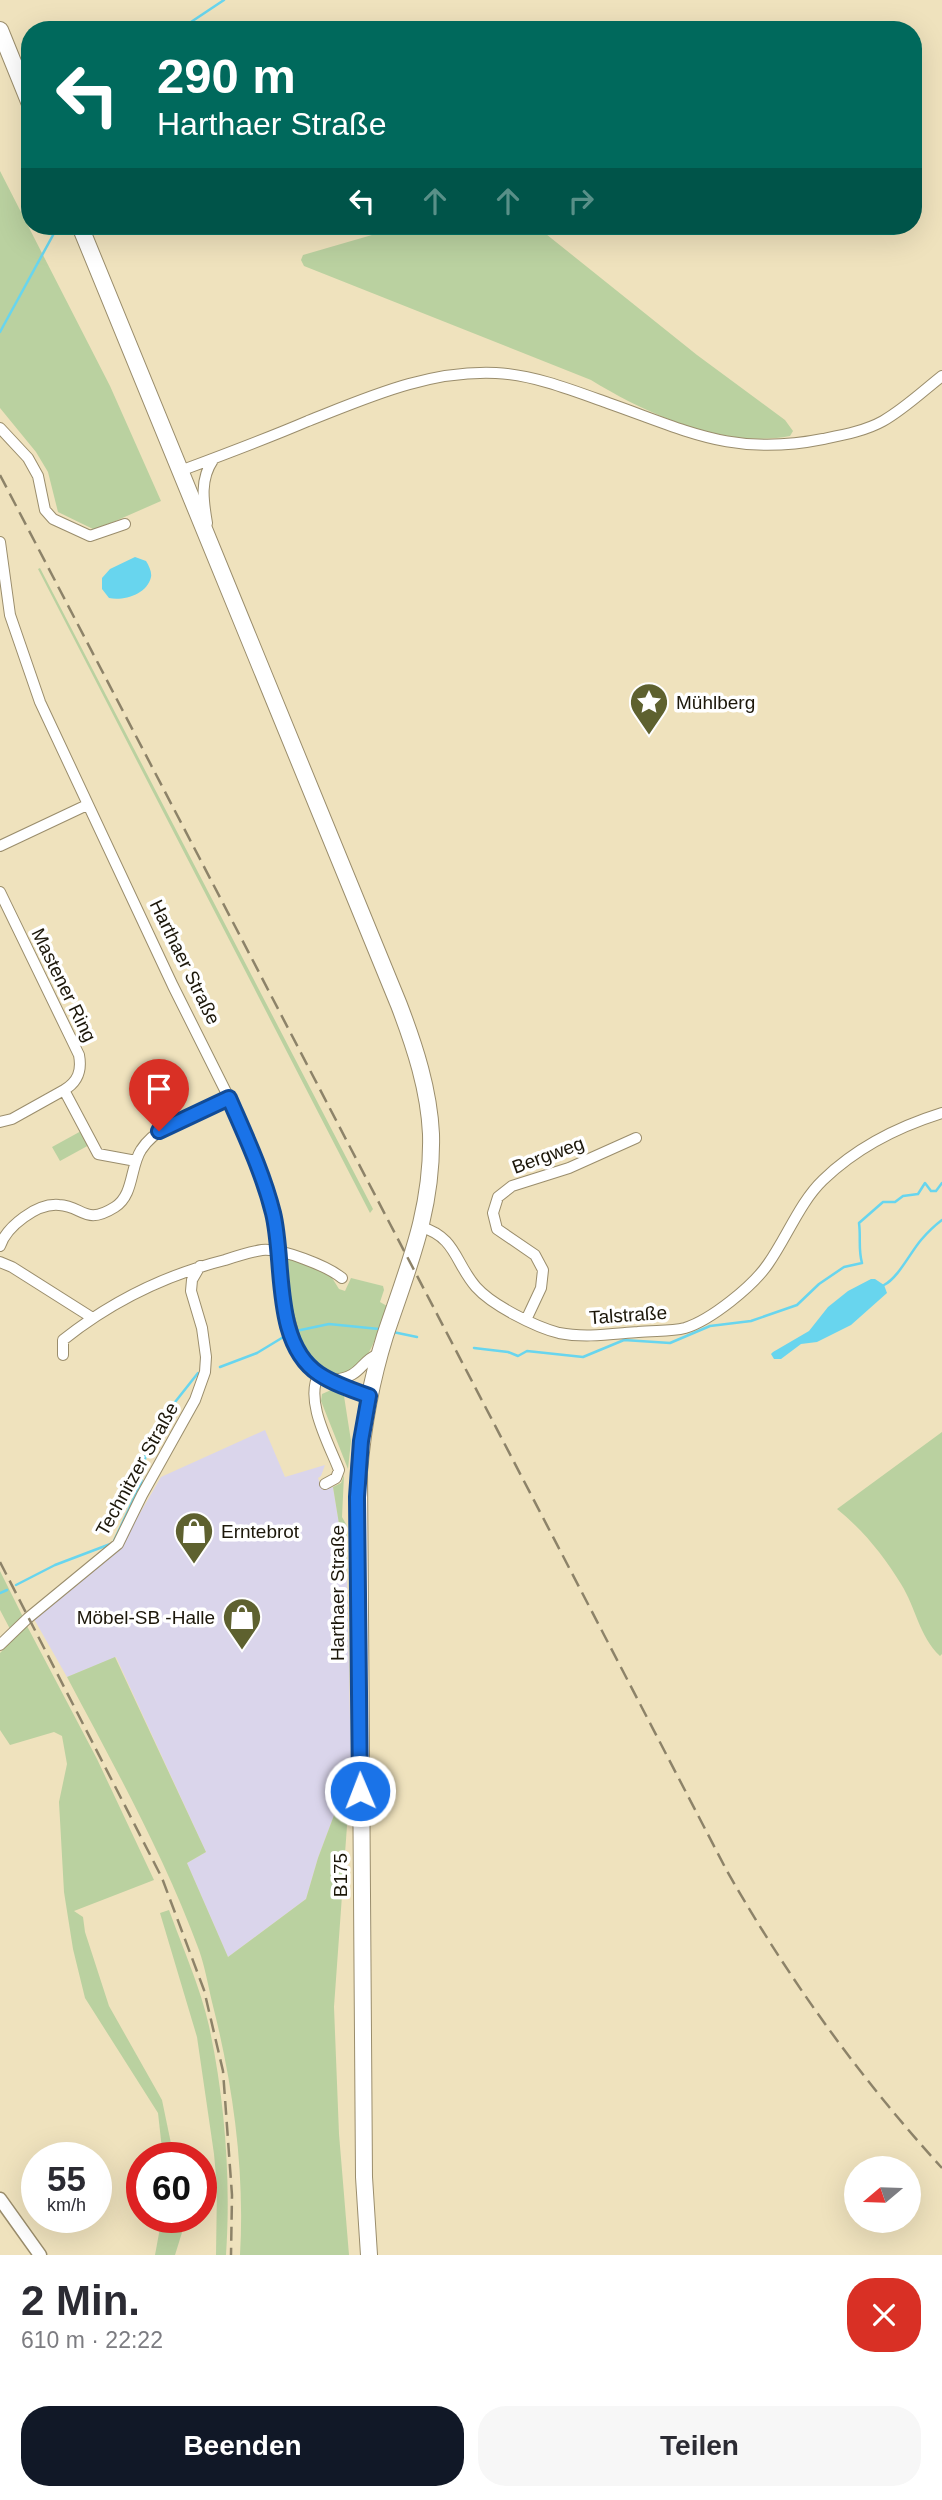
<!DOCTYPE html>
<html lang="de">
<meta charset="utf-8">
<style>
:root{--surface:#fff;--page:#f7f7f7;--text:#2b2b33;--muted:#7c7c81;--accent:#111827}
body{margin:0;font-family:Arial,sans-serif;background:var(--page);color:var(--text);height:100vh;display:flex;flex-direction:column;font-size:26px;white-space:nowrap}
*{box-sizing:border-box;margin:0}
p{font-size:23px;color:var(--muted)}
.icon{flex:none;width:38px;height:38px;fill:none;stroke:currentColor;stroke-width:2;stroke-linecap:round;stroke-linejoin:round}
.map{position:relative;height:2255px;overflow:hidden}
.side{display:flex;flex-direction:column;background:var(--surface);flex:1}
.side>*{flex:none}
.banner{position:absolute;left:21px;top:21px;width:901px;height:214px;border-radius:28px;box-shadow:0 7px 28px #0002;background:#00695c;color:#fff;overflow:hidden}
.needle{width:46px;rotate:251deg}
.tools{position:absolute;left:844px;top:2156px;display:grid;gap:14px}
.tools a{display:grid;place-items:center;width:77px;height:77px;border-radius:50%;background:var(--surface);box-shadow:0 7px 28px #0002;font-size:35px}
.speed{position:absolute;left:21px;top:2142px;display:flex;gap:14px;font-size:35px;font-weight:700;text-align:center}
.speed>*{display:grid;place-content:center;width:91px;height:91px;border-radius:50%;background:var(--surface);box-shadow:0 7px 28px #0002;line-height:1}
.speed small{font-size:18px;font-weight:400}
.speed .limit{border:10px solid #d22;background:#fff;color:#111}
.pin{position:absolute;display:grid;place-items:center;width:60px;height:60px;color:#fff;margin:-72px -30px;border-radius:50% 50% 50% 0;rotate:-45deg;box-shadow:0 0 7px #0007}
.pin .icon{rotate:45deg}
.me{position:absolute;width:77px;margin:-38px;rotate:359deg;stroke-linejoin:round;filter:drop-shadow(0 0 5px #0008)}
.turn{display:flex;align-items:center;gap:24px;height:147px;padding:0 21px;font-size:32px}
.turn .icon{width:91px;height:91px;stroke-width:2.5}
.turn b{display:block;font-size:49px;line-height:60px}
.lanes{display:flex;align-items:center;height:66px;padding:0 21px;background:#0003;justify-content:center;gap:35px;direction:ltr}
.lanes .off{opacity:.35}
.round{display:grid;place-items:center;flex:none;width:74px;height:74px;border-radius:28px;background:var(--page)}
.headline{display:flex;align-items:center;justify-content:space-between;height:119px;padding:0 21px}
h1{font-size:42px;font-weight:800;line-height:52px}
.cta{display:flex;gap:14px;margin-top:auto;padding:14px 21px}
.cta a{flex:1;height:80px;border-radius:28px;background:var(--accent);color:#fff;font-size:28px;font-weight:800;line-height:80px;text-align:center}
.cta a+a{background:var(--page);color:var(--text)}
.map>svg:first-child{display:block}
</style>
<div class="map">
<svg width="942" height="2255" viewBox="0 0 942 2255">
<rect width="100%" height="100%" fill="#efe2bd"/>
<path fill="#dad5eb" d="M265,1430L285,1477L325,1465L321,1476L318,1478L323,1490L333,1487L347,1573L351,1770L318,1858L306,1899L228,1957L187,1863L206,1852L116,1657L67,1677L34,1619L119,1549L161,1477Z"/>
<path fill="#bad1a0" d="M0,171L110,386L161,501L95,530L58,512L48,472L36,452L0,408Z
M403,226H536L697,355L785,420L793,431L790,436C725,449 646,414 591,380L304,266L301,260L303,255Z
M40,568L373,1209L370,1213L38,569Z
M83,1130L91,1144L60,1161L52,1147Z
M285,1257L329,1273L339,1289L345,1291L351,1278L383,1286L384,1290L380,1302L387,1306C380,1324 374,1350 360,1365C354,1371 342,1375 335,1375C293,1371 288,1289 285,1257Z
M331,1390L344,1396L351,1441L348,1469L321,1401L322,1394Z
M942,1432V1654L940,1656C919,1636 916,1608 901,1584C884,1556 863,1530 837,1509Z
M344,1475L342,1517L347,1526V1573L333,1487L341,1483Z
M0,1571L23,1617L10,1629L0,1610Z
M27,1626L97,1759L154,1880L74,1911L83,1917L85,1932L109,2006L162,2100L174,2158H163L158,2113L85,1998L73,1949L64,1892L59,1802L67,1764L62,1736L54,1732L10,1745L0,1730V1653Z
M115,1657L206,1852L187,1863L228,1957L306,1899L318,1858L351,1770L334,2007L339,2134L349,2255H240C245,2170 233,2084 212,2002C208,1985 205,1967 199,1950C164,1855 114,1766 67,1677Z
M169,1910C182,1946 201,1989 209,2026C225,2100 231,2180 226,2255H216L217,2187L214,2154L197,2037L160,1913Z
M162,2217H183L184,2226L175,2255H155Z"/>
<path fill="#68d5ee" d="M135,557L146,561C149,566 152,572 151,577C147,595 123,601 109,598L102,589V578L110,569Z
M871,1279H875L884,1285L887,1293L851,1325L817,1342L801,1344L781,1359H774L771,1354L773,1352L809,1331L828,1307L848,1291Z"/>
<g fill="none" stroke-linecap="round" stroke-linejoin="round">
<path stroke="#68d5ee" stroke-width="2.5" d="M179,30L224,0
M0,332L58,226
M884,1285C898,1278 910,1253 921,1240C927,1233 934,1226 942,1220
M296,1331L329,1324L379,1329
M393,1332L417,1337
M474,1348L508,1352L518,1356L527,1351L583,1357L624,1340L670,1343L710,1326L751,1321L797,1305L819,1284L844,1267L862,1263C858,1249 861,1237 859,1223L883,1202H895L903,1196L918,1194L925,1183L931,1191H936L942,1183
M220,1367L257,1353L290,1333
M16,1585L55,1565L113,1543L141,1483L149,1435L198,1373
M0,1593L7,1590"/>
<g stroke="#9a8d6c" stroke-width="12">
<path id="minor" d="M0,428L28,458L38,476L45,510L53,519L90,536L125,524
M180,471C223,455 266,439 308,421C369,397 428,370 496,373C534,375 572,390 608,403C688,431 734,457 823,439C843,435 865,431 883,421C904,409 923,391 942,376
M207,523C203,500 200,479 213,460
M0,542L10,615L40,702L173,986L229,1098L267,1194L276,1231L283,1295L297,1347L304,1360L319,1374L368,1396
M0,846L87,805
M0,892L79,1055C82,1071 78,1082 64,1090L98,1154L136,1161
M0,1122L12,1119L64,1090
M421,1227C456,1237 455,1263 476,1287C492,1305 535,1327 559,1333C585,1338 611,1334 638,1332C653,1330 670,1332 685,1328C711,1320 753,1286 768,1264C787,1237 800,1202 823,1180C857,1147 897,1127 942,1113
M0,1246C7,1226 37,1203 59,1205C83,1206 85,1226 115,1207C134,1195 130,1167 141,1150C157,1124 202,1111 229,1098
M0,1262L12,1267L91,1317
M526,1320L541,1288L543,1270L535,1255L497,1229L493,1213L498,1197L512,1186L569,1168L636,1138
M63,1355V1340C112,1301 165,1275 225,1260C237,1256 250,1252 262,1250C282,1248 327,1266 342,1278
M319,1374C304,1400 329,1444 339,1470L336,1478L325,1484
M332,1380C364,1377 358,1361 381,1353
M0,1645L28,1618L118,1544L142,1495L195,1400L205,1372L206,1357L202,1328L191,1291L192,1280L200,1266"/>
</g>
<g stroke="#9a8d6c" stroke-width="15">
<path id="tertiary" d="M0,2199L40,2255"/>
</g>
<g stroke="#9a8d6c" stroke-width="18">
<path id="primary" d="M0,30L30,104
M80,226L399,1005C415,1047 429,1090 431,1134C433,1210 408,1267 385,1336C371,1381 363,1425 359,1472L364,2177L369,2255"/>
</g>
<use href="#minor" stroke="#fff" stroke-width="10"/>
<use href="#tertiary" stroke="#fff" stroke-width="12"/>
<use href="#primary" stroke="#fff" stroke-width="16"/>
<path stroke="#8d8369" stroke-width="2.5" stroke-dasharray="14 7" stroke-linecap="butt" d="M0,475L727,1871C788,1978 859,2077 942,2168
M0,1562L162,1878L204,1990L223,2071L232,2195L231,2255"/>
</g>
<g fill="none" stroke-linecap="round" stroke-linejoin="round">
<g stroke="#114b97" stroke-width="18">
<path id="route" d="M159,1131L229,1098C245,1135 263,1173 273,1213C285,1261 272,1343 319,1374C334,1384 352,1390 369,1396L361,1441L357,1497L360,1791"/>
</g>
<use href="#route" stroke="#1a73e8" stroke-width="12"/>
</g>
<defs>
<g id="sight-pin" transform="scale(2.0125)"><path d="M0 17L-7.5 6A9.5 9.5 0 1 1 7.5 6Z" fill="#5e612f" stroke="#fff"/><path d="M0-6L1.8-2.2L6-1.7L2.9 1.2L3.7 5.4L0 3.3L-3.7 5.4L-2.9 1.2L-6-1.7L-1.8-2.2Z" fill="#fff"/></g>
<g id="shop-pin" transform="scale(2.0125)"><path d="M0 17L-7.5 6A9.5 9.5 0 1 1 7.5 6Z" fill="#5e612f" stroke="#fff"/><path d="M-5-2.5h2.3a2.7 3.5 0 0 1 5.4 0H5L5.5 6h-11ZM-1.5-2.5h3a1.5 2.3 0 0 0-3 0Z" fill="#fff"/></g>
</defs>
<g fill-rule="evenodd">
<use href="#sight-pin" x="649" y="702"/>
<use href="#shop-pin" x="194" y="1531"/>
<use href="#shop-pin" x="242" y="1617"/>
</g>
<g text-anchor="middle" dominant-baseline="central" stroke-width="7" stroke-linejoin="round" paint-order="stroke">
<g font-size="19" fill="#1c170a" stroke="#fff" text-anchor="start">
<text x="676" y="702">Mühlberg</text>
<text x="221" y="1531">Erntebrot</text>
<text x="215" y="1617" text-anchor="end">Möbel-SB -Halle</text>
</g>
<g font-size="19" fill="#1c170a" stroke="#fff">
<text transform="translate(185 962) rotate(64)">Harthaer Straße</text>
<text transform="translate(64 985) rotate(64)">Mastener Ring</text>
<text transform="translate(548 1155) rotate(-20)">Bergweg</text>
<text transform="translate(628 1315) rotate(-4)">Talstraße</text>
<text transform="translate(137 1469) rotate(-61)">Technitzer Straße</text>
<text transform="translate(337 1593) rotate(-90)">Harthaer Straße</text>
<text transform="translate(340 1875) rotate(-90)">B175</text>
</g>
</g>
</svg>
<div class="tools">
<a><svg class="needle" viewBox="-14 -14 28 28"><path d="M0-13l5 13h-10z" fill="#e53935"/><path d="M0 13l5-13h-10z" fill="#7c7c81"/></svg></a>
</div>
<div class="speed"><div>55<small>km/h</small></div><div class="limit">60</div></div>
<div class="pin" style="left:159px;top:1131px;background:#d93025"><svg class="icon" aria-label="arrive" viewBox="0 0 24 24"><path d="M6 21V4h12l-3 4 3 4H6"/></svg></div>
<svg class="me" style="left:360px;top:1791px" viewBox="-20 -20 40 40"><circle r="17" fill="#1a73e8" stroke="#fff" stroke-width="3"/><path d="M0-11L8 9 0 5-8 9z" fill="#fff"/></svg>
<div class="banner">
<div class="turn"><svg class="icon" aria-label="left" viewBox="0 0 24 24"><path d="M17 20v-9H6M10 6l-5 5 5 5"/></svg><div><b>290 m</b>Harthaer Straße</div></div>
<div class="lanes"><svg class="icon" aria-label="left" viewBox="0 0 24 24"><path d="M17 20v-9H6M10 6l-5 5 5 5"/></svg><svg class="icon off" aria-label="ahead" viewBox="0 0 24 24"><path d="M12 20V5M6 11l6-6 6 6"/></svg><svg class="icon off" aria-label="ahead" viewBox="0 0 24 24"><path d="M12 20V5M6 11l6-6 6 6"/></svg><svg class="icon off" aria-label="right" viewBox="0 0 24 24"><path d="M7 20v-9h11M14 6l5 5-5 5"/></svg></div>
</div>
</div>
<section class="side">
<div class="headline"><div><h1>2 Min.</h1><p>610 m · 22:22</p></div><a class="round" style="background:#d93025;color:#fff"><svg class="icon" aria-label="close" viewBox="0 0 24 24"><path d="M6 6l12 12M18 6L6 18"/></svg></a></div>
<div class="cta"><a>Beenden</a><a>Teilen</a></div>
</section>
